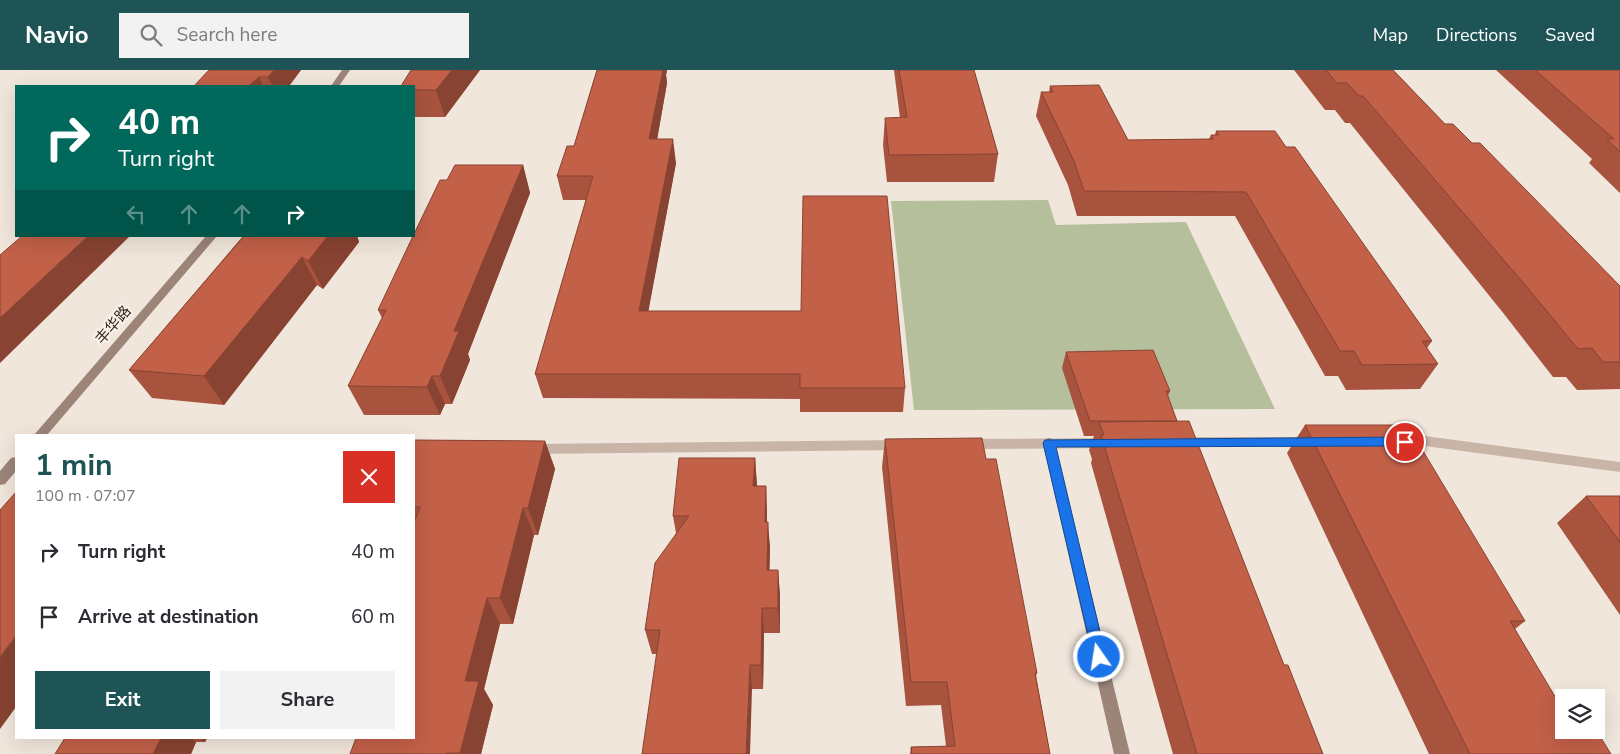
<!DOCTYPE html>
<meta charset="utf-8">
<style>
:root{--surface:#fff;--page:#f2f2f3;--text:#2b2b33;--muted:#7c7c81;--accent:#1e5455}
body{margin:0;font-family:"Nunito Sans","Noto Sans SC",sans-serif;background:var(--page);color:var(--text);height:100vh;display:flex;flex-direction:column;font-size:19px;white-space:nowrap}
*{box-sizing:border-box;margin:0}
p{font-size:16px;color:var(--muted)}
.icon{flex:none;width:28px;height:28px;fill:none;stroke:currentColor;stroke-width:2;stroke-linecap:round;stroke-linejoin:round}
.map{position:relative;flex:1;overflow:hidden}
.sheet{position:absolute;left:15px;top:364px;width:400px;height:305px;display:flex;flex-direction:column;background:var(--surface);border-radius:0px;box-shadow:0 5px 20px #0002}
.sheet>*{flex:none}
.top-card{position:absolute;left:15px;top:15px;width:400px;height:152px;border-radius:0px;box-shadow:0 5px 20px #0002;background:#00695c;color:#fff;overflow:hidden}
.tools{position:absolute;left:1555px;top:619px;display:grid;gap:10px}
.tools a{display:grid;place-items:center;width:50px;height:50px;border-radius:0px;background:var(--surface);box-shadow:0 5px 20px #0002;font-size:25px}
.pin{position:absolute;display:grid;place-items:center;width:42px;height:42px;color:#fff;margin:-21px;border:2px solid #fff;border-radius:50%;box-shadow:0 1px 5px #0007}
.me{position:absolute;width:55px;margin:-28px;rotate:347deg;stroke-linejoin:round;filter:drop-shadow(0 0 4px #0008)}
.turn{display:flex;align-items:center;gap:18px;height:105px;padding:0 20px;font-size:22px}
.turn .icon{width:65px;height:65px;stroke-width:2.5}
.turn b{display:block;font-size:35px;line-height:42px}
.lanes{display:flex;align-items:center;height:48px;padding:0 20px;background:#0003;justify-content:center;gap:25px;direction:ltr}
.lanes .off{opacity:.35}
.round{display:grid;place-items:center;flex:none;width:52px;height:52px;border-radius:0px;background:var(--page)}
.headline{display:flex;align-items:center;justify-content:space-between;height:85px;padding:0 20px}
h1{font-size:30px;font-weight:700;line-height:38px;color:var(--accent)}
.button{display:flex;gap:10px;margin-top:auto;padding:10px 20px}
.button a{flex:1;height:58px;border-radius:0px;background:var(--accent);color:#fff;font-size:20px;font-weight:700;line-height:58px;text-align:center}
.button a+a{background:var(--page);color:var(--text)}
ul{padding:0;list-style:none}
li{display:flex;align-items:center;gap:15px;height:65px;padding:0 20px}
li div{flex:1}
li b{display:block;font-size:19px}
li em{font-style:normal}
header{display:flex;align-items:center;gap:30px;box-sizing:border-box;height:70px;padding:0 25px;background:var(--accent);color:#fff}
header strong{font-size:24px}
nav{display:flex;gap:28px;margin-inline-start:auto;font-size:18px}
.search{width:350px;height:45px;background:var(--page);display:flex;align-items:center;gap:12px;box-sizing:border-box;padding:0 18px;border-radius:0px;color:var(--muted);font-size:19px}
.map>svg:first-child{display:block}
</style>
<header>
<strong>Navio</strong>
<div class="search"><svg class="icon" aria-label="search" viewBox="0 0 24 24"><circle cx="10" cy="10" r="6"/><path d="M15 15l6 6"/></svg>Search here</div>
<nav><a>Map</a><a>Directions</a><a>Saved</a></nav>
</header>
<div class="map">
<svg width="1620" height="684" viewBox="0 0 1620 684">
<rect width="100%" height="100%" fill="#f1e6db"/>
<path fill="#b5bf9c" d="M1048,130L1056,155L1186,152L1275,339L914,340L891,131Z"/>
<g fill="none" stroke-linecap="round" stroke-linejoin="round">
<path fill="#c9b5a7" fill-rule="evenodd" d="M1425,366L1620,392V402L1425,376L1389,377L1384,375L1383,372L1384,369L1389,367Z
M1181,367H1311L1316,369L1317,372L1316,375L1311,377H1181L1176,375L1175,372L1176,369Z
M1109,368L1114,370L1115,373L1114,376L1109,378L966,379L961,378L960,374L961,370L966,369Z
M901,370L906,371L907,375L906,379L901,380L531,384L526,383L525,379L526,375L531,374Z"/>
<path fill="#9c8479" fill-rule="evenodd" d="M342,0H350L339,16H331Z
M206,166H217L47,365H34Z
M1049,368L1054,370L1055,373L1130,684H1114L1043,373L1044,370Z
M16,387V401L5,414L0,415V401L11,388Z"/>
</g>
<path fill="#a7533e" d="M301,0L289,16H194Z
M411,0H480L445,47H414V16Z
M597,0H667L666,5L667,13L657,69L676,93L648,241L905,318L903,342H800V329L543,328L535,304L586,130H563L557,106L574,76Z
M894,0H974L998,84L994,112H887L883,75L885,48H900Z
M1294,0H1393L1445,54L1472,73L1620,216V319L1577,320L1566,307H1553L1504,244L1350,53H1345L1335,40H1325Z
M1496,0H1620V123L1589,93L1592,89Z
M1050,16L1128,70L1209,69L1211,65H1215L1216,61L1286,77L1432,271L1427,278L1438,294L1420,319L1346,320L1338,306H1325L1235,146H1077L1068,115L1036,46L1041,22H1049Z
M523,95L530,123L468,284L470,290L452,334H445L440,345H364L348,316L382,248L378,240L447,110Z
M243,166H357L359,172L323,219L317,215L224,335L152,328L129,300Z
M1066,282L1170,321L1168,326L1177,351L1323,684H1173L1091,393L1092,389L1089,380L1094,366H1084L1062,298Z
M1305,355L1412,381L1525,551L1515,559L1563,640L1611,684H1429L1287,383Z
M885,369L986,389L1037,603L1036,606L1050,684H910L911,677L946,676L941,635L906,636L882,397Z
M414,370L545,371L555,399L538,465H534L513,554H500L484,619L493,635L481,684H350L414,668Z
M755,388L757,416H766L767,452L770,478L769,500H778L780,526V563H764L763,619H752L656,584H652L645,560L676,463L673,446Z
M1586,426H1620V545L1557,453Z
M65,668H207L205,672H196L191,684H55Z"/>
<path fill="#884332" d="M274,0H301L289,16H273L268,7Z
M452,0H480L445,47L436,20Z
M663,0H667L666,5L667,13L653,93L649,69Z
M259,7L263,16H249Z
M673,69L676,93L644,265L639,241Z
M523,95L530,123L468,284L470,290L452,334L440,306L454,261Z
M88,166H130L0,293V248Z
M328,166H357L359,172L323,219L308,191Z
M302,187L317,215L224,335L204,306Z
M432,306L445,334L440,345L427,317Z
M545,371L555,399L538,465L528,438Z
M755,388L757,416H753Z
M766,416L767,443V478L765,452Z
M523,438L534,465L513,554L500,528Z
M768,452L770,478L769,526L767,500Z
M778,500L780,526V563L778,538Z
M487,528L500,554L484,619L493,635L481,684H461L460,683L465,611Z
M762,538L764,563L763,619L761,595Z
M16,566V637L0,659V587Z
M750,595L752,619L750,684H746Z
M161,668H189L196,672L191,684H153Z
M199,668H207L205,672Z"/>
<path fill="#c26048" stroke="#884332" d="M209,0H274L268,7H259L249,16H194Z
M411,0H452L436,20H414V16H401Z
M597,0H663L649,69H673L639,241H801L803,126H887L905,318H800V304H535L593,106H557L567,76H574Z
M899,0H974L998,84L889,85L885,48L907,47Z
M1326,0H1393L1445,54H1453L1472,73H1480L1620,216V292H1603L1592,278L1578,279L1526,216L1363,26H1359L1347,13H1337Z
M1535,0H1620V82L1607,69H1614Z
M1099,15L1128,70L1213,69L1211,65H1219L1216,61H1275L1286,77H1295L1432,271H1422L1438,294L1362,295L1354,281H1340L1246,122L1084,121L1074,91L1041,22H1053L1050,16Z
M455,95H523L454,261H459L440,306H432L427,317L348,316L386,240H378L413,166H414V164L440,110H447Z
M22,166H88L0,248V185Z
M244,166H328L308,191L302,187L204,306L129,300Z
M1153,280L1170,321H1166L1177,351H1090L1066,282Z
M1189,351L1284,595H1288L1323,684H1197L1101,365H1104L1099,352Z
M1305,355H1396L1412,381H1423L1525,551H1510L1563,640H1564V660H1596L1611,684H1470Z
M982,368L986,389H996L1037,603H1035L1050,684H912L911,677L955,676L947,612H911L885,369Z
M414,370L545,371L528,438H523L500,528H487L465,611H479L460,683H447V684H350L356,668H414V453L420,437H414Z
M679,388H755L753,416H766L765,452H768L767,500H778V538H762L761,595H750L746,684H642L660,560H645L655,493L689,446H673Z
M16,422V566L0,587V440Z
M1586,426H1620V472Z
M65,668H161L153,684H55Z"/>
<path fill="#1a73e8" stroke="#114b97" d="M1405,367L1411,372L1405,376L1056,377L1106,587L1104,591L1099,593L1094,591L1043,373L1045,370Z"/>
<g text-anchor="middle" dominant-baseline="central" stroke-width="4.5" stroke-linejoin="round" paint-order="stroke">
<g font-size="15" fill="#352b28" stroke="#f9f0e7">
<text transform="translate(113 255) rotate(-49)">丰华路</text>
</g>
</g>
</svg>
<div class="tools">
<a><svg class="icon" aria-label="layers" viewBox="0 0 24 24"><path d="M12 4l9 5-9 5-9-5zM3 14l9 5 9-5"/></svg></a>
</div>
<div class="pin" style="left:1405px;top:372px;background:#d93025"><svg class="icon" aria-label="arrive" viewBox="0 0 24 24"><path d="M6 21V4h12l-3 4 3 4H6"/></svg></div>
<svg class="me" style="left:1099px;top:587px" viewBox="-20 -20 40 40"><circle r="17" fill="#1a73e8" stroke="#fff" stroke-width="3"/><path d="M0-11L8 9 0 5-8 9z" fill="#fff"/></svg>
<div class="top-card">
<div class="turn"><svg class="icon" aria-label="right" viewBox="0 0 24 24"><path d="M7 20v-9h11M14 6l5 5-5 5"/></svg><div><b>40 m</b>Turn right</div></div>
<div class="lanes"><svg class="icon off" aria-label="left" viewBox="0 0 24 24"><path d="M17 20v-9H6M10 6l-5 5 5 5"/></svg><svg class="icon off" aria-label="ahead" viewBox="0 0 24 24"><path d="M12 20V5M6 11l6-6 6 6"/></svg><svg class="icon off" aria-label="ahead" viewBox="0 0 24 24"><path d="M12 20V5M6 11l6-6 6 6"/></svg><svg class="icon" aria-label="right" viewBox="0 0 24 24"><path d="M7 20v-9h11M14 6l5 5-5 5"/></svg></div>
</div>
<section class="sheet">
<div class="headline"><div><h1>1 min</h1><p>100 m · 07:07</p></div><a class="round" style="background:#d93025;color:#fff"><svg class="icon" aria-label="close" viewBox="0 0 24 24"><path d="M6 6l12 12M18 6L6 18"/></svg></a></div>
<ul>
<li><svg class="icon" aria-label="right" viewBox="0 0 24 24"><path d="M7 20v-9h11M14 6l5 5-5 5"/></svg><div><b>Turn right</b></div><em>40 m</em></li>
<li><svg class="icon" aria-label="arrive" viewBox="0 0 24 24"><path d="M6 21V4h12l-3 4 3 4H6"/></svg><div><b>Arrive at destination</b></div><em>60 m</em></li>
</ul>
<div class="button"><a>Exit</a><a>Share</a></div>
</section>
</div>
